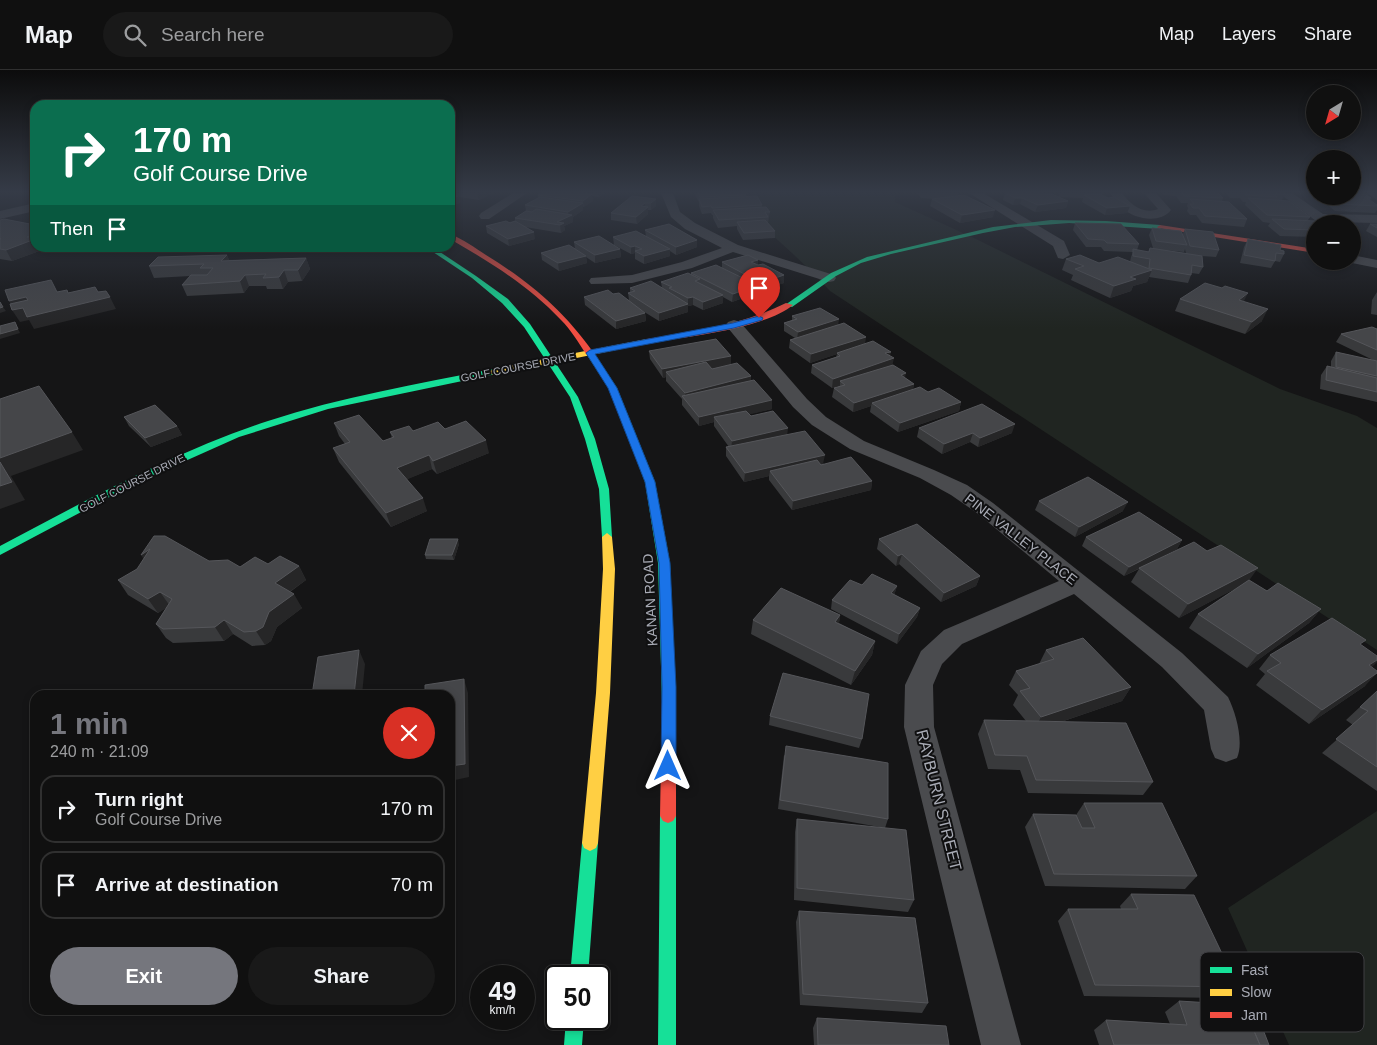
<!DOCTYPE html>
<meta charset="utf-8">
<style>
:root{--surface:#101010;--page:#191919;--text:#f1f3f6;--muted:#9c9d9f;--line:#303030;--accent:#75767d}
body{margin:0;font-family:Helvetica,sans-serif;background:var(--page);color:var(--text);height:100vh;display:flex;flex-direction:column;font-size:19px;white-space:nowrap}
*{box-sizing:border-box;margin:0}
p{font-size:16px;color:var(--muted)}
.icon{flex:none;width:28px;height:28px;fill:none;stroke:currentColor;stroke-width:2;stroke-linecap:round;stroke-linejoin:round}
.map{position:relative;flex:1;overflow:hidden}
.panel{position:absolute;left:30px;top:620px;width:425px;height:325px;display:flex;flex-direction:column;background:var(--surface);border-radius:15px;box-shadow:0 2px 8px #0003,0 0 0 1px var(--line)}
.panel>*{flex:none}
.guide{position:absolute;left:30px;top:30px;width:425px;height:152px;border-radius:15px;box-shadow:0 2px 8px #0003,0 0 0 1px var(--line);background:#0b6e4f;color:#fff;overflow:hidden}
.needle{width:32px;rotate:217deg}
.tools{position:absolute;left:1306px;top:15px;display:grid;gap:10px}
.tools a{display:grid;place-items:center;width:55px;height:55px;border-radius:50%;background:var(--surface);box-shadow:0 2px 8px #0003,0 0 0 1px var(--line);font-size:25px}
.speed{position:absolute;left:470px;top:895px;display:flex;gap:10px;font-size:25px;font-weight:700;text-align:center}
.speed>*{display:grid;place-content:center;width:65px;height:65px;border-radius:50%;background:var(--surface);box-shadow:0 2px 8px #0003,0 0 0 1px var(--line);line-height:1}
.speed small{font-size:12px;font-weight:400}
.speed .limit{border:2px solid #111;border-radius:8px;background:#fff;color:#111}
.pin{position:absolute;display:grid;place-items:center;width:42px;height:42px;color:#fff;margin:-51px -21px;border-radius:50% 50% 50% 0;rotate:-45deg;box-shadow:0 0 5px #0007}
.pin .icon{rotate:45deg}
.me{position:absolute;width:55px;margin:-28px;rotate:0deg;stroke-linejoin:round;filter:drop-shadow(0 0 4px #0008)}
.turn{display:flex;align-items:center;gap:18px;height:105px;padding:0 20px;font-size:22px}
.turn .icon{width:65px;height:65px;stroke-width:2.5}
.turn b{display:block;font-size:35px;line-height:42px}
.then{display:flex;align-items:center;height:48px;padding:0 20px;background:#0003;gap:10px;font-size:19px}
.round{display:grid;place-items:center;flex:none;width:52px;height:52px;border-radius:26px;background:var(--page)}
.headline{display:flex;align-items:center;justify-content:space-between;height:85px;padding:0 20px}
h1{font-size:30px;font-weight:700;line-height:38px;color:var(--accent)}
.button{display:flex;gap:10px;margin-top:auto;padding:10px 20px}
.button a{flex:1;height:58px;border-radius:30px;background:var(--accent);color:#fff;font-size:20px;font-weight:700;line-height:58px;text-align:center}
.button a+a{background:var(--page);color:var(--text)}
ul{padding:0;list-style:none}
li{display:flex;align-items:center;gap:15px;height:68px;margin:0 10px 8px;padding:0 10px;border:2px solid var(--line);border-radius:15px}
li div{flex:1}
li b{display:block;font-size:19px}
li em{font-style:normal}
header{display:flex;align-items:center;gap:30px;box-sizing:border-box;height:70px;padding:0 25px;background:var(--surface);border-bottom:1px solid var(--line)}
header strong{font-size:24px}
nav{display:flex;gap:28px;margin-inline-start:auto;font-size:18px}
.search{width:350px;height:45px;background:var(--page);display:flex;align-items:center;gap:12px;box-sizing:border-box;padding:0 18px;border-radius:28px;color:var(--muted);font-size:19px}
.map>svg:first-child{display:block}
</style>
<header>
<strong>Map</strong>
<div class="search"><svg class="icon" aria-label="search" viewBox="0 0 24 24"><circle cx="10" cy="10" r="6"/><path d="M15 15l6 6"/></svg>Search here</div>
<nav><a>Map</a><a>Layers</a><a>Share</a></nav>
</header>
<div class="map">
<svg width="1377" height="975" viewBox="0 0 1377 975">
<rect width="100%" height="100%" fill="#151516"/>
<path fill="#202521" d="M719,123H895V132L974,168L1280,319L1357,346L1377,358V580L830,221C796,184 759,153 719,123Z
M1377,741V975H1289L1228,838Z"/>
<g fill="none" stroke-linecap="round" stroke-linejoin="round">
<path fill="#4a4b4e" fill-rule="evenodd" d="M513,123H527L489,149H481L479,146L481,143Z
M661,123H673L680,142L695,153L738,175L834,205L836,208L834,211L829,212L733,182L692,198L632,213L591,214L589,211L591,208L632,205L682,192L722,178L685,159L671,147Z
M969,123H983L1064,171L1070,185L1063,189L1058,188L1053,176Z
M1110,123H1122C1130,134 1143,145 1158,139L1144,123H1156L1171,140C1160,154 1135,149 1123,139C1117,135 1114,128 1110,123Z
M1279,123H1292L1323,144L1377,145V153L1334,152L1335,154H1320Z
M35,133V141L0,149V141Z
M1352,185L1377,190V198L1347,192L1352,191Z
M734,250L740,252L807,329L826,347L864,371L934,400L967,415L993,433L1182,583L1228,627C1236,643 1244,672 1237,688L1226,692L1215,688L1211,679L1204,640L1162,597L1074,524L962,574L942,594L933,615L934,657L1021,975H981L904,657L905,615L921,581L944,560L1059,511L977,443L951,425L920,408L850,379L812,355L793,337L728,258L726,255L728,252Z"/>
<path fill="#16e098" fill-rule="evenodd" d="M1051,150L1106,151L1160,155L1163,157L1160,159L1069,153L1015,157L983,163L891,184L861,193L836,206L792,237L785,235L831,203L867,187L993,157Z
M427,178H434L476,206L508,229L530,254L578,327L595,369L609,419L612,467L611,470H603L602,467L599,419L585,369L570,327L524,257L502,233L472,208Z
M586,280H592L617,318L655,412L670,493L676,632L674,636L669,638L664,636L662,632L658,493L645,412L609,318L585,282Z
M493,299L496,300V304L328,339L239,367L136,413L0,485V476C87,430 174,382 268,351C341,327 417,314 493,299Z
M668,739L673,741L676,746V975H658L660,746L663,741Z
M590,765L596,768L598,773L588,906H570L582,773L584,768Z
M566,949H584L582,975H564Z"/>
<path fill="#ffcf43" fill-rule="evenodd" d="M647,269L651,271L650,273L493,305L489,302L493,299Z
M607,463L612,467L615,499L610,623L598,773L596,778L590,781L584,778L582,773L596,623L603,499L602,467Z"/>
<path fill="#f24e42" fill-rule="evenodd" d="M1160,155L1315,179V183L1158,158L1157,157Z
M450,164C463,169 475,178 486,185C531,213 562,239 593,282L592,284H586C578,272 571,260 561,250C529,216 490,192 450,169Z
M786,233L793,235C764,259 684,267 647,273L643,271L647,269C695,261 742,255 786,233Z
M669,626L674,628L676,632V746L673,751L668,753L663,751L660,746L662,632L664,628Z"/>
</g>
<path fill="#393a3c" fill-rule="evenodd" d="M450,123H493L479,130L459,127L460,133L450,136Z
M540,123H605L599,127L592,126L593,131L583,137V140L573,147V152L564,156L565,160L561,163L525,157L535,169L509,176L487,163L486,156L515,151V148L526,141L525,135L538,128V125Z
M695,123H745L746,125V127L762,135V137L770,142L768,153L775,161V168L743,170L737,159V156L718,158L713,148V145H712L711,143L702,144L699,136V132L695,125Z
M917,123H959L958,125L993,147L960,153L930,136L932,129H937L921,128Z
M1005,123L1045,124L1068,131L1066,138L1035,142L1020,134L1013,135L1003,130Z
M1058,123H1102V125L1108,128L1130,136L1127,143L1105,145L1082,132L1083,128L1059,127Z
M1162,123H1218L1223,128L1222,131L1247,149L1244,157L1202,153L1196,145H1190L1187,141L1188,138L1187,136L1188,133H1181L1176,126L1164,125Z
M1226,123H1283L1285,124L1282,130L1310,147L1308,150L1315,154V167L1280,166L1268,156L1270,153L1263,152L1245,135L1246,132H1243L1240,128H1230L1226,124Z
M1370,123H1377V130L1369,124Z
M1317,126H1352L1371,128L1370,130L1377,135V140L1375,143L1335,141Z
M656,129V136L651,140H648V144L637,154L611,150V143Z
M0,150L35,178L42,180L12,191L0,189Z
M1075,153L1139,174L1137,180L1148,182L1150,178H1153L1149,165L1152,158L1183,164L1185,159L1219,180L1216,187L1202,186L1203,197L1199,204L1191,203V205L1188,213L1149,207L1147,212L1133,216L1131,221L1110,228L1071,210L1073,205L1062,200L1066,189L1099,193L1130,192L1131,187L1133,182L1104,181L1101,177H1086L1073,160ZM1185,179L1186,183L1164,180L1184,182Z
M1370,154H1377V167L1366,161Z
M645,160L697,177L676,185L670,181V186L644,194L635,189V183L631,184L614,175L613,167L646,166Z
M1248,169L1280,180L1284,184L1280,192L1275,191L1271,198L1240,193L1244,177Z
M574,172L620,179L621,187L595,193L586,187L587,193L559,201L542,190L541,183L575,179Z
M227,185L229,190L306,188L310,199L302,211L288,212L283,219H267L266,216H249L244,223L187,226L182,215L190,206L154,208L149,196Z
M722,192L758,195L784,205V213L760,220L757,219V223L732,232L723,227V233L703,240L693,235L688,236V242L659,251L641,240L645,243L646,251L616,259L585,235L584,227L613,224L629,230L628,223H630V218H662L661,212L691,204V203L722,198Z
M1377,222V245L1371,244L1372,230Z
M1180,229L1262,251L1245,264L1175,241Z
M792,246L838,255L865,274L890,286L892,295L905,308L914,314L913,319L928,322L961,332L959,341L898,362L870,342L871,336L853,342L832,327L834,318L839,316L840,315L832,318L811,303L812,295L836,287L837,284L810,293L789,278L790,270L795,268L784,261V253L792,250Z
M1377,259V332L1320,319L1321,305L1327,296L1331,297V291L1336,282L1375,291L1336,272L1341,264Z
M649,281L731,294L751,311L772,339L749,344L751,346L787,365L824,394L872,411L871,420L792,440L769,410V406L744,412L726,386V377H729L714,356V352L699,356L682,335V329L666,311V307L663,308L650,289Z
M124,347L177,356L182,365L151,377L129,356Z
M334,353L383,371L392,368L390,362L445,359L489,383L437,404L432,399L407,409L427,441L391,457L339,392L333,378L345,374L339,366Z
M919,358L1012,363L978,377L970,372L942,384L917,367Z
M1039,431L1123,441L1075,467L1035,440Z
M1086,467L1182,470L1177,479L1153,491L1249,511L1267,521L1321,539L1309,553L1247,598L1189,558L1198,544L1242,515L1179,548L1131,512L1139,499L1124,506L1082,476Z
M879,469L980,506L976,516L941,532L899,494L896,496L877,479Z
M459,474L454,490L426,489L425,485Z
M209,491L240,497L268,494L299,496L306,510L290,522L302,538L277,557L271,571L265,575L252,576L233,564L224,571L173,573L166,568L156,554L167,537L158,543L128,525L118,510Z
M862,515L897,516L894,525L920,538L917,547L897,574L831,539L832,530Z
M840,545L839,553L875,571L872,585L851,615L751,564L753,550Z
M1361,575L1372,597L1365,616L1309,654L1256,615L1265,604L1259,599L1270,585Z
M1046,580L1131,617L1122,631L1061,652L1153,712L1143,725L1028,723L1020,700L988,699L978,664L984,650L1026,651L1013,635L1018,625L1009,615L1016,601L1039,594Z
M1377,621V721L1322,683L1353,655L1346,650Z
M770,646L862,669L859,678L769,655Z
M784,685L888,749L885,758L778,739Z
M1084,733L1197,806L1185,819L1045,816L1025,757L1033,744L1076,745Z
M797,749L914,830L908,842L794,830L795,762Z
M1131,824L1238,917L1223,928L1084,926L1058,851L1068,839H1121L1120,836Z
M799,841L928,933L922,943L800,935L796,852Z
M1179,931L1246,942L1269,975H1099L1094,960L1106,950L1170,954L1165,942Z
M817,948L949,975H814L813,958Z"/>
<path fill="#262627" d="M479,123H493L479,130L477,124Z
M598,123H605L599,127Z
M592,124L593,131L584,137L583,131Z
M458,126L460,133L450,136V129Z
M1015,128H1022L1020,134L1013,135Z
M656,129V136L651,140V133Z
M1068,131L1066,138L1035,142L1038,135Z
M583,133V140L573,147V152L564,156L565,160L561,163L560,155L557,152L569,146L568,142Z
M645,133V139L648,137V144L637,154L636,147L641,136Z
M1130,136L1127,143L1105,145L1107,138Z
M995,140L993,147L960,153L962,145Z
M534,162L535,169L509,176L508,169Z
M35,164V178H41L42,180L12,191L6,180L27,167Z
M697,170V177L676,185V177Z
M635,176V183L631,184V177Z
M620,179L621,187L595,193V185Z
M670,179V186L644,194V186Z
M227,185L231,196L221,191Z
M586,186L587,193L559,201L558,193Z
M306,188L310,199L302,211L298,200Z
M758,190V197L751,192Z
M284,200L288,212L283,219L279,207Z
M1152,200L1147,212L1133,216L1131,221L1110,228L1114,216L1130,207Z
M245,205L249,216L244,223L240,211Z
M784,205V213L760,220L761,213Z
M757,215V223L732,232L733,224Z
M1248,223L1242,235L1239,230Z
M723,225V233L703,240V232Z
M26,227H110L116,239L34,259L29,250L20,252L12,240H15L9,231Z
M693,227V235L688,236V228Z
M688,234V242L659,251V243Z
M3,237L6,241L0,243V238Z
M1268,239L1262,251L1245,264L1252,252Z
M645,243L646,251L616,259V251Z
M839,249L838,257L797,270L798,262Z
M15,252L20,263L0,269V264Z
M866,267L865,275L837,283V284L810,293L811,284Z
M891,282L889,290L894,288L892,297L840,311V315L832,318L833,309Z
M731,286V295L670,307L666,302V307L663,308L662,299Z
M906,303L904,312L901,305Z
M751,306V314L685,329V323Z
M914,314L912,323L872,333L871,336L853,342L854,333Z
M772,330V339L718,352L714,347V352L699,356V347Z
M961,332L959,341L898,362L900,353Z
M1015,354L1012,363L978,377L980,368Z
M177,356L182,365L151,377L145,368Z
M788,358L787,367L731,380L732,371Z
M72,362L83,380L11,406L25,430L0,439V388Z
M973,363L970,372L942,384L944,374Z
M486,370L489,383L437,404L433,391Z
M429,385L432,399L401,412L397,398Z
M825,385L823,394L770,401L769,406L744,412L745,403Z
M872,411L871,420L792,440L793,431Z
M423,428L427,441L391,457L386,443Z
M1128,432L1123,441L1075,467L1079,457Z
M458,469L459,474L454,490L452,485Z
M1182,470L1177,479L1124,506L1129,497Z
M150,479V499L141,485Z
M902,484L899,494L896,496L898,486Z
M299,496L306,510L282,527L275,513Z
M1258,498L1248,512L1179,548L1188,534Z
M980,506L976,516L941,532L944,523Z
M897,516L894,526L891,523Z
M160,522L170,536L158,543L148,529Z
M294,524L302,538L277,557L271,571L265,575L256,561L269,542Z
M920,538L917,547L897,574L899,564Z
M1321,539L1309,553L1247,598L1258,584Z
M840,545L838,560L835,552Z
M224,550L233,564L224,571L215,557Z
M875,571L872,585L851,615L855,601Z
M359,580L365,594L362,625H354Z
M1377,590V592L1367,602L1369,595Z
M1377,603L1365,616L1309,654L1322,640Z
M464,609L468,623L469,707L450,711V696Z
M1131,617L1122,631L1034,661L1041,647Z"/>
<path fill="#454649" stroke="#55565a" d="M450,123L458,126L450,129Z
M540,123H584L592,124L583,131L538,125Z
M698,123H745L746,125L700,127Z
M1005,123H1042L1045,124H1052L1068,131L1038,135L1022,128H1015Z
M1182,123H1218L1223,128L1184,126Z
M1244,123H1283L1285,124H1273L1277,127L1246,125Z
M1352,123H1363L1371,128H1367L1377,135V136L1339,134L1329,126H1352Z
M1100,124L1108,128L1114,127L1130,136L1107,138L1084,125Z
M964,125L995,140L962,145L932,129Z
M632,126L656,129L651,133H645L641,136L648,137L636,147L611,143Z
M757,126L762,135L712,138L711,136L702,137L699,129Z
M540,127L583,133L568,142L525,135Z
M1248,128L1289,131L1310,147L1267,145Z
M1190,129L1229,132L1247,149L1205,146L1199,138H1193L1190,134H1194Z
M766,137L770,142H765L768,147L719,150L713,140Z
M536,139L572,145L557,152L564,153L560,155L515,148L526,141L532,142Z
M4,149L35,155V164L27,167L35,168V169L6,180L0,179V169H1L0,168V150Z
M1272,149L1315,151L1319,154H1315V160L1284,159Z
M765,150L775,161L744,163L737,152Z
M506,151L510,153L515,151L534,162L508,169L486,156Z
M1075,153L1121,154L1139,174L1107,173L1104,170L1088,169Z
M669,154L697,170L676,177L645,160Z
M1370,154H1377V158Z
M1152,158L1181,161L1187,175L1156,171Z
M1185,159L1213,162L1219,180L1190,176Z
M636,161L670,179L644,186L635,181L642,179L635,176L631,177L613,167Z
M599,166L620,179L595,185L574,172Z
M1248,169L1281,175L1280,180L1284,181V184L1276,183L1275,191L1244,185Z
M569,175L586,186L558,193L541,183Z
M1150,178L1202,186L1203,197L1192,195L1191,205L1149,198L1150,189L1133,186V179L1149,182Z
M227,185L221,191L306,188L298,200H284L279,207L263,208L266,204L245,205L240,211L182,215L191,205H207L213,198H200L204,194L149,196L158,187Z
M748,185L758,190L751,192L758,195L763,194L784,205L761,213L722,192Z
M1080,185L1099,193L1118,187L1152,200L1130,207L1136,209L1114,216L1075,199L1084,196L1066,189Z
M716,195L757,215L733,224L691,203Z
M688,203L700,209L695,211L723,225L703,232L693,227L688,228L669,218L672,217L661,212Z
M51,210L57,222L67,220L68,223L95,217L98,222L106,221L110,227L27,247L23,238L12,240L10,234L28,230L26,227L9,231L5,220Z
M651,211L688,234L659,243L628,223L635,221L630,218Z
M1205,213L1222,218L1225,216L1248,223L1239,230L1268,239L1252,252L1180,229Z
M608,220L613,224L619,223L645,243L616,251L584,227Z
M0,232L3,237L0,238Z
M820,238L839,249L798,262L784,253L797,249L792,246Z
M15,252L18,259L0,264V256Z
M844,253L866,267L811,284L790,270Z
M1372,257L1377,259V280L1341,264Z
M716,269L731,286L662,299L649,281Z
M873,271L891,282L885,283L894,288L833,309L812,295L840,286L837,283Z
M1336,282L1377,291V306L1336,297Z
M706,292L712,299L737,293L751,306L685,323L666,302Z
M893,295L906,303L901,305L914,314L854,333L834,318L845,315L840,311Z
M1327,296L1377,308V322L1326,310Z
M754,310L772,330L699,347L682,326Z
M39,316L72,362L0,388V329Z
M920,317L928,322L939,318L961,332L900,353L872,333Z
M982,334L1015,354L980,368L973,363L944,374L919,358Z
M155,335L177,356L145,368L124,347Z
M746,341L751,346L773,341L788,358L732,371L714,347Z
M359,345L383,371L394,367L390,362L409,356L413,361L438,352L445,359L466,351L486,370L433,391L429,385L397,398L423,428L386,443L333,378L350,372L334,353Z
M805,361L825,385L745,403L726,377Z
M851,387L872,411L793,431L770,401L817,390L821,395Z
M0,392L12,412L0,416Z
M1088,407L1128,432L1079,457L1039,431Z
M1139,442L1182,470L1129,497L1086,467Z
M917,454L980,506L944,523L902,484L898,486L879,469Z
M154,466H165L209,491L228,490L240,497L255,487L268,494L280,486L299,496L275,513L294,524L269,542L263,557L256,561L244,562L224,550L215,557L163,559L156,554L172,529L160,522L148,529L118,510L137,499L150,479L141,485Z
M430,469H458L452,485H425Z
M1194,472L1207,481L1221,475L1258,498L1188,534L1139,498Z
M872,504L897,516L891,523L920,538L899,564L832,530L850,510L862,515Z
M1249,510L1267,521L1278,513L1321,539L1258,584L1198,544Z
M781,518L840,545L835,552L875,571L855,601L753,550Z
M1332,548L1366,570L1360,574L1377,586V590L1369,595L1377,601V603L1322,640L1267,601L1281,593L1270,585Z
M1083,568L1131,617L1041,647L1020,621L1030,618L1016,601L1054,589L1046,580Z
M359,580L354,625H312L318,587Z
M783,603L869,624L862,669L770,646Z
M464,609L465,694L450,696V625H425V615Z
M1377,621V697L1336,669L1368,641L1360,637Z
M984,650L1126,653L1153,712L1036,710L1027,686L995,685Z
M786,676L888,693V749L780,730Z
M1084,733H1162L1197,806L1054,804L1033,744L1076,745L1082,758H1095Z
M797,749L906,760L914,830L797,818Z
M1131,824L1194,825L1238,917L1095,915L1068,839H1138Z
M799,841L915,848L928,933L803,924Z
M1179,931L1243,935L1260,975H1114L1106,950L1187,955Z
M1246,942L1257,944L1269,975H1260Z
M817,948L946,956L949,975H818Z"/>
<linearGradient id="sky" x2="0" y2="1"><stop stop-color="#0c0c0c"/><stop offset="0.47" stop-color="#353b47"/><stop offset="1" stop-color="#353b47" stop-opacity="0"/></linearGradient>
<rect width="1377" height="259" fill="url(#sky)"/>
<path fill="#1a73e8" stroke="#114b97" d="M759,246L763,248L762,250L734,258L595,284L617,318L655,412L670,493L676,617V696L674,701L668,703L663,701L661,696L662,617L659,493L645,412L608,318L586,283L590,280L733,253Z"/>
<g text-anchor="middle" dominant-baseline="central" stroke-width="4" stroke-linejoin="round" paint-order="stroke">
<g font-size="11" fill="#a8abb5" stroke="#101011">
<text transform="translate(518 297) rotate(-11)">GOLF COURSE DRIVE</text>
<text transform="translate(132 413) rotate(-27)">GOLF COURSE DRIVE</text>
</g>
<g font-size="14" fill="#a8abb5" stroke="#101011">
<text transform="translate(1021 469) rotate(38)">PINE VALLEY PLACE</text>
<text transform="translate(650 530) rotate(-93)">KANAN ROAD</text>
</g>
<g font-size="16" fill="#a8abb5" stroke="#101011">
<text transform="translate(939 730) rotate(76)">RAYBURN STREET</text>
</g>
</g>
<rect x="1200" y="882" width="164" height="80" rx="8" fill="#101011" stroke="#3e3e42" stroke-width="1"/>
<rect x="1210" y="897" width="22" height="6" fill="#16e098"/>
<rect x="1210" y="919" width="22" height="7" fill="#ffcf43"/>
<rect x="1210" y="942" width="22" height="6" fill="#f24e42"/>
<g font-size="14" fill="#a8abb5">
<text x="1241" y="905">Fast</text>
<text x="1241" y="927">Slow</text>
<text x="1241" y="950">Jam</text>
</g>
</svg>
<div class="tools">
<a><svg class="needle" viewBox="-14 -14 28 28"><path d="M0-13l5 13h-10z" fill="#e53935"/><path d="M0 13l5-13h-10z" fill="#9c9d9f"/></svg></a>
<a>+</a>
<a>−</a>
</div>
<div class="speed"><div>49<small>km/h</small></div><div class="limit">50</div></div>
<div class="pin" style="left:759px;top:248px;background:#d93025"><svg class="icon" aria-label="arrive" viewBox="0 0 24 24"><path d="M6 21V4h12l-3 4 3 4H6"/></svg></div>
<svg class="me" style="left:668px;top:696px" viewBox="-20 -20 40 40"><path d="M0-17L14 15 0 8-14 15z" fill="#1a73e8" stroke="#fff" stroke-width="4"/></svg>
<div class="guide">
<div class="turn"><svg class="icon" aria-label="right" viewBox="0 0 24 24"><path d="M7 20v-9h11M14 6l5 5-5 5"/></svg><div><b>170 m</b>Golf Course Drive</div></div>
<div class="then">Then<svg class="icon" aria-label="arrive" viewBox="0 0 24 24"><path d="M6 21V4h12l-3 4 3 4H6"/></svg></div>
</div>
<section class="panel">
<div class="headline"><div><h1>1 min</h1><p>240 m · 21:09</p></div><a class="round" style="background:#d93025;color:#fff"><svg class="icon" aria-label="close" viewBox="0 0 24 24"><path d="M6 6l12 12M18 6L6 18"/></svg></a></div>
<ul>
<li><svg class="icon" aria-label="right" viewBox="0 0 24 24"><path d="M7 20v-9h11M14 6l5 5-5 5"/></svg><div><b>Turn right</b><p>Golf Course Drive</p></div><em>170 m</em></li>
<li><svg class="icon" aria-label="arrive" viewBox="0 0 24 24"><path d="M6 21V4h12l-3 4 3 4H6"/></svg><div><b>Arrive at destination</b></div><em>70 m</em></li>
</ul>
<div class="button"><a>Exit</a><a>Share</a></div>
</section>
</div>
